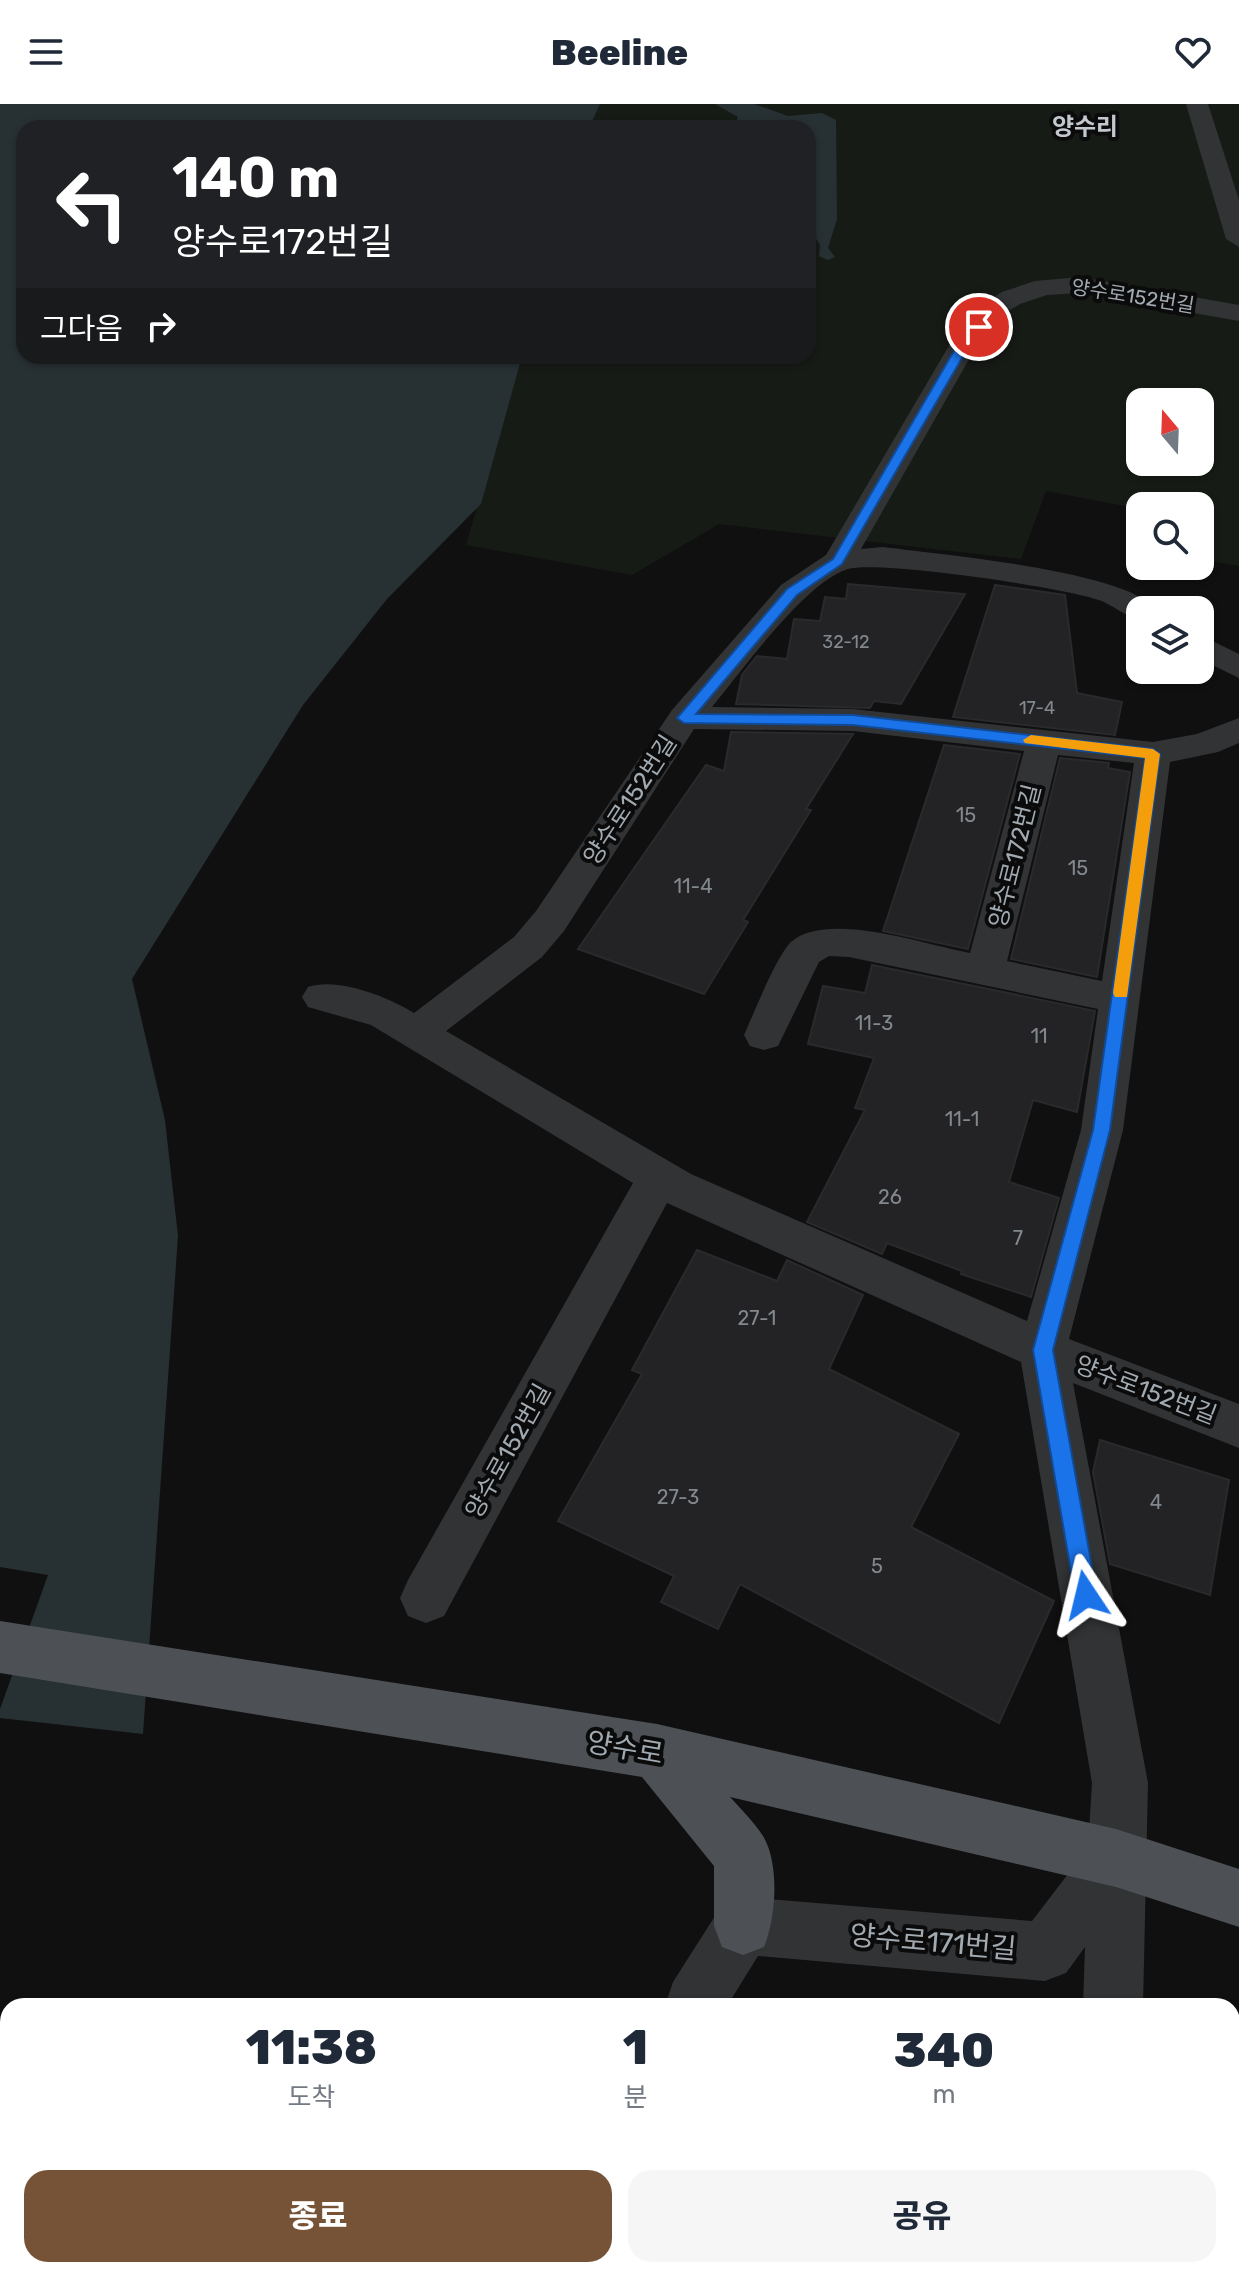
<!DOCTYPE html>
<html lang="ko">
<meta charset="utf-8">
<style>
:root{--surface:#fff;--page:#f6f6f7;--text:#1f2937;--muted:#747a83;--accent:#765237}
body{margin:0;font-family:Rubik,"Noto Sans KR",sans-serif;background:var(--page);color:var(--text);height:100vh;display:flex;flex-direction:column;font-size:30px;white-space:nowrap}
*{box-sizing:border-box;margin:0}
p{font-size:26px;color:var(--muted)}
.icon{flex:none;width:44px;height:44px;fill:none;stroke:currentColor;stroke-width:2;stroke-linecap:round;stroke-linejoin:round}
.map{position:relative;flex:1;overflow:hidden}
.details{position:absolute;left:0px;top:1894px;width:1240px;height:280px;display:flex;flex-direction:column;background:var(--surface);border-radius:24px 24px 0 0;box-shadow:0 2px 6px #0004}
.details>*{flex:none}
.banner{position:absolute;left:16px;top:16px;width:800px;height:244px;border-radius:24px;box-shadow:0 2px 6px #0004;background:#202124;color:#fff;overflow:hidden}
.needle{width:52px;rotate:341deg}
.controls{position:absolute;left:1126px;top:284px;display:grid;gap:16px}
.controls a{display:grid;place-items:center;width:88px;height:88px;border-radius:16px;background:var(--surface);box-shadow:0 2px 6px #0004;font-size:40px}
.pin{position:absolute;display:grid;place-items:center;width:68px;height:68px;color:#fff;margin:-34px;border:4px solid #fff;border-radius:50%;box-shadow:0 2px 8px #0007}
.me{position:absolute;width:88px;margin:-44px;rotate:350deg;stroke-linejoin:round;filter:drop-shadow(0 0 6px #0008)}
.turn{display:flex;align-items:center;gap:28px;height:168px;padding:0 24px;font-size:36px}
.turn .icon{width:104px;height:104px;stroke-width:2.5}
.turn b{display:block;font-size:56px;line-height:68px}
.then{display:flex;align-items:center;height:76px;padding:0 24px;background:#0003;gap:16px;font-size:30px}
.eta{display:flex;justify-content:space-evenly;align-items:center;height:136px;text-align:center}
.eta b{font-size:48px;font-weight:800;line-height:56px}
.action{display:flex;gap:16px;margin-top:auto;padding:16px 24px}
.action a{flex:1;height:92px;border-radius:24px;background:var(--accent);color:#fff;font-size:32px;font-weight:800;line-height:92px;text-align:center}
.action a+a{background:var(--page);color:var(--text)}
header{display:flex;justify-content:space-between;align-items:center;height:104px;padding:0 24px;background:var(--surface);font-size:36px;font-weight:800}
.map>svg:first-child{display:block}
</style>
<header><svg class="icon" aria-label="menu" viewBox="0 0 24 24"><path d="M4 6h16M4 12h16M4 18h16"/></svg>Beeline<svg class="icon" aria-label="heart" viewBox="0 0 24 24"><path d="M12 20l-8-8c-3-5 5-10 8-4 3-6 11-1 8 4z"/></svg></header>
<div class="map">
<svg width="1239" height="2174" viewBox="0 0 1239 2174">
<rect width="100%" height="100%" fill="#101011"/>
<path fill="#171b16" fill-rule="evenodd" d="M595,0H1239V462L1200,455V402H1140V405L1046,387L1021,455L719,420L632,471L466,441L521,252H808V24H586ZM1140,298H1200V358H1140Z"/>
<path fill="#273033" d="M0,0H600L589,24H24V252H522L481,400L387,495L303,601L132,875L165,1016L178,1132L143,1630L0,1614Z
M715,0H754L788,12L822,9L836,16L837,115L828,144L835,153L828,156L819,152L820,141L808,122V24H733L738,13Z"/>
<path fill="#101011" d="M0,1463L48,1471L0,1605Z"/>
<path fill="#232325" stroke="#2a2a2d" stroke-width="2" d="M848,480L965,490L901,600L874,597L870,604L736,600L742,571L757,552L787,555L794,515L820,517L825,493L846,495Z
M995,481L1065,491L1077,589L1122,598L1115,631L953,613Z
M731,628L853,630L806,705L811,706L743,816L748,818L704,890L578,845L706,661L724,667Z
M944,641L1020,650L968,845L883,827Z
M1060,654L1109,659L1108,664L1130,668L1097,873L1011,855Z
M872,861L1095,907L1077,1008L1033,996L1009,1078L1059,1094L1031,1193L961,1170L962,1167L887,1139L882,1150L807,1118L865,1006L855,1004L874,954L808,940L823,882L865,889Z
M697,1146L777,1177L787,1156L863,1191L829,1265L959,1330L911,1423L1054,1497L999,1619L740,1480L718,1525L661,1498L674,1472L558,1417L642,1270L632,1266Z
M1100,1336L1229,1376L1210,1491L1110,1460L1093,1368Z"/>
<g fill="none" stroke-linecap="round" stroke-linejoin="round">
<path fill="#313335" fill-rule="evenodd" d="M1186,0H1208L1239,96V143L1226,135Z
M1080,173L1239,201V217L1080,189L1047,191L1020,200L1002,211L976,243L861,445L883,443C936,450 1129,467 1156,506H1140V516C1125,512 1115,503 1102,497C1069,484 879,456 848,465C805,478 742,567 712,603L853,605L1153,638L1197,630L1239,614V639L1218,648L1170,658L1123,1026L1069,1235L1239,1300V1344L1073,1279L1148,1679L1143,1902H1083L1085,1843L1066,1869L1045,1877L758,1852L727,1902H665L673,1878L722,1801L743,1793L1032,1817L1088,1744L1092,1679L1021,1258L667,1099L444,1512L426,1519L408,1512L400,1494L408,1476L633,1079L371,921L308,903L302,893L308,883C338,873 388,893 414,909L514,833L536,807L672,606L781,481L826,451L950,240L984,199L1002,188L1035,177ZM694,625L853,627L1024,647L970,849C926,841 827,806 791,838C777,851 753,911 744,931L750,942L764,946L778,942L819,858L829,852L849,853L1098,905L1081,1026L1027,1217L691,1070L446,927L542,853L564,827ZM1058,651L1134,659L1102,877L1007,857Z
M1200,531L1239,550V574L1200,555Z
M1074,2166H1140L1139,2174H1073Z"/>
<path fill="#4d5054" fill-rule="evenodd" d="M0,1517L657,1620L1116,1725L1239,1765V1823L1116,1783L730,1693C741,1705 754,1718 763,1732C780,1760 776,1814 764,1843L743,1851L722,1843L714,1822V1762L642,1673L0,1569Z"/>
</g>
<path fill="#1a73e8" stroke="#114b97" stroke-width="2" d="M975,220L984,223L969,242L842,460L797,491L696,610L853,611L1153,645L1160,650L1110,1026L1053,1246L1097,1491L1094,1498L1086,1501L1079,1498L1075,1491L1033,1246L1093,1026L1145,654L853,621L684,619L677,614L787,485L833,455L958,240Z"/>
<path fill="#f59e0b" d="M1031,631L1153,645L1160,650L1127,893H1115L1113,889L1145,654L1025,639L1023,636Z"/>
<g text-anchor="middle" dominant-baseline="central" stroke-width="8" stroke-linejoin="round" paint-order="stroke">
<g font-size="18" fill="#82888d">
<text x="846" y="538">32-12</text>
<text x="1037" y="604">17-4</text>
</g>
<g font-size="20" fill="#a2aab1" stroke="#0b0b0c">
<text transform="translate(1133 192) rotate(9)">양수로152번길</text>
</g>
<g font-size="20" fill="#82888d">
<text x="966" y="711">15</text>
<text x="1078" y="764">15</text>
<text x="693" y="782">11-4</text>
<text x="874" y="919">11-3</text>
<text x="1039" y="932">11</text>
<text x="962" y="1015">11-1</text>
<text x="890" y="1093">26</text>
<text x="1018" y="1134">7</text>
<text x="757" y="1214">27-1</text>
<text x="678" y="1393">27-3</text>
<text x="1156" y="1398">4</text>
<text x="877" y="1462">5</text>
</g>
<g font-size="24" font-weight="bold" fill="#c2c8cd" stroke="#0b0b0c">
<text x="1085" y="23">양수리</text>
</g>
<g font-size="24" fill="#a2aab1" stroke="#0b0b0c">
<text transform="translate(630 696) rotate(-57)">양수로152번길</text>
<text transform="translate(1015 752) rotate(-76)">양수로172번길</text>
<text transform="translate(1146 1286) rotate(21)">양수로152번길</text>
<text transform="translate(508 1347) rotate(-61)">양수로152번길</text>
</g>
<g font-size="28" fill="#a2aab1" stroke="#0b0b0c">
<text transform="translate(625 1644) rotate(10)">양수로</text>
<text transform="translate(933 1838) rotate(5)">양수로171번길</text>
</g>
</g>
</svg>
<div class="controls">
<a><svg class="needle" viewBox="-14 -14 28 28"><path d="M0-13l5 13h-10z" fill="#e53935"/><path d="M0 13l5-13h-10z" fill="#747a83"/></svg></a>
<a><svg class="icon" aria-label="search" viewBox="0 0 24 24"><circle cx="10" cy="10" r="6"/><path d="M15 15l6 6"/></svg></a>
<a><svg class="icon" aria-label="layers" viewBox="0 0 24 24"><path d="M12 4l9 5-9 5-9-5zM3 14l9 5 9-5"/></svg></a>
</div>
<div class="pin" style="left:979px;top:223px;background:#d93025"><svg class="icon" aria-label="arrive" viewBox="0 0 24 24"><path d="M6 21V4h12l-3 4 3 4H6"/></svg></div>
<svg class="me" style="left:1086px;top:1491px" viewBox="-20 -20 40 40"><path d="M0-17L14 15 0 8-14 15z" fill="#1a73e8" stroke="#fff" stroke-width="4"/></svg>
<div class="banner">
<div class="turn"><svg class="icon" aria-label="left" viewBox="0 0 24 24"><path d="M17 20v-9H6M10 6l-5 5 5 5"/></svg><div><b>140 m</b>양수로172번길</div></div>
<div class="then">그다음<svg class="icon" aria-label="right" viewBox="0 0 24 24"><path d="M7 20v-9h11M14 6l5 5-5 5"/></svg></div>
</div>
<section class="details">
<div class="eta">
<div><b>11:38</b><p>도착</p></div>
<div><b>1</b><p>분</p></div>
<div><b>340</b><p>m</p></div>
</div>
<div class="action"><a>종료</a><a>공유</a></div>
</section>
</div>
